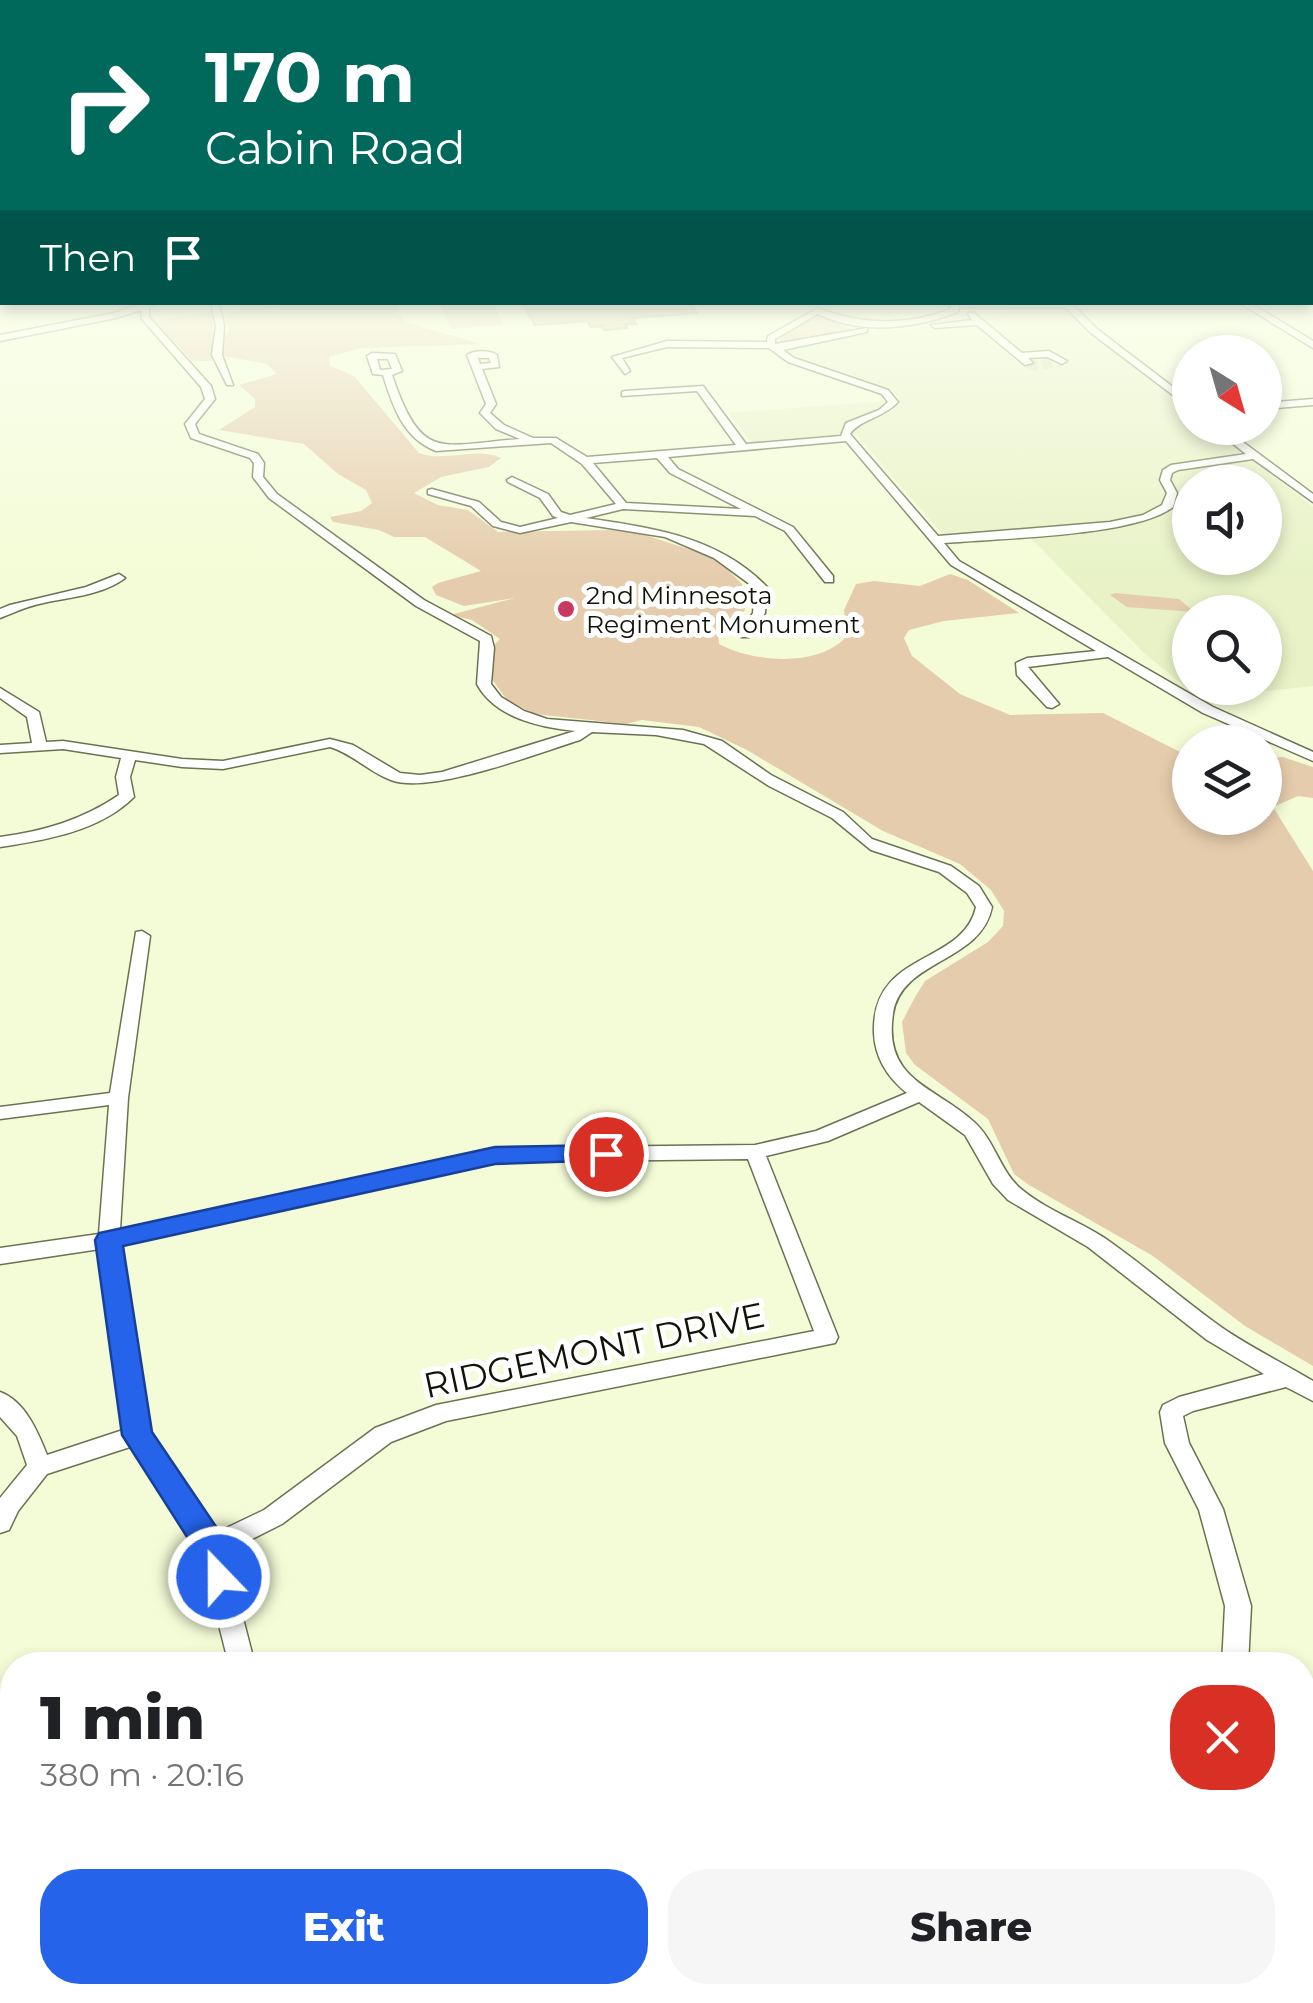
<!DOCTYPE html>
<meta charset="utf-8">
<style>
:root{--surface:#fff;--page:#f6f6f6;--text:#202124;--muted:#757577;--accent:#2563eb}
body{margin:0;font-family:Montserrat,sans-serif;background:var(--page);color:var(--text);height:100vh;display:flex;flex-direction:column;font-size:38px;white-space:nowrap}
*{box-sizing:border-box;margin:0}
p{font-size:32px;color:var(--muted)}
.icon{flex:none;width:55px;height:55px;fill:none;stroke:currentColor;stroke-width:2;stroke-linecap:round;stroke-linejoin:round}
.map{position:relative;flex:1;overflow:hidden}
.panel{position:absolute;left:0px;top:1652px;width:1315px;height:352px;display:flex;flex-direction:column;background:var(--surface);border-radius:40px 40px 0 0;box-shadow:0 5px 15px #0003}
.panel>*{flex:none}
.banner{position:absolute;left:0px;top:0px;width:1315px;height:305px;box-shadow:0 5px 15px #0003;background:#00695c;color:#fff;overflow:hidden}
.needle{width:65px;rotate:143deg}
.controls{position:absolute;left:1172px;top:335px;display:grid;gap:20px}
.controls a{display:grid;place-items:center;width:110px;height:110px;border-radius:50%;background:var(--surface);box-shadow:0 5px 15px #0003;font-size:50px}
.pin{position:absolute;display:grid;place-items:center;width:85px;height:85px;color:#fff;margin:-42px;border:5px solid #fff;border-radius:50%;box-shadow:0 2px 10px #0007}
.me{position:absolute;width:110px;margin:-55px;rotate:338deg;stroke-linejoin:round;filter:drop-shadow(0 0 8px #0008)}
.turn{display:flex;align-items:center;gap:35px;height:210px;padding:0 40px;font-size:45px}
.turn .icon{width:130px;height:130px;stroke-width:2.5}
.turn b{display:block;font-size:70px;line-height:85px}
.then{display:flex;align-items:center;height:95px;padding:0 40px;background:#0003;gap:20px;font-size:38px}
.round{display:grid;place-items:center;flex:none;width:105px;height:105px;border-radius:40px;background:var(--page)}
.head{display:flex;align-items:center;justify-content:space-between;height:170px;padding:0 40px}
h1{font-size:60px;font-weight:800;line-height:75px}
.cta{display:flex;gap:20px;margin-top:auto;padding:20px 40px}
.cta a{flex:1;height:115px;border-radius:40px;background:var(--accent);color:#fff;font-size:40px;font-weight:800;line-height:115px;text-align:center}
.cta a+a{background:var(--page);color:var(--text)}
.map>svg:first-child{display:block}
</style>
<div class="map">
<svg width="1313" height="2003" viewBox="0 0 1313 2003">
<rect width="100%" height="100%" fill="#f4fcd7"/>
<path fill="#e8f2c6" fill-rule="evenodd" d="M1057,307L1066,309L1085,331L1178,398L1190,409V428H1212L1313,507V686L1213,697L1190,691L1145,654L1022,529L944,536L856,434L752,443L729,413L900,400L892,391L789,356L785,348L864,332L971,324L1015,309ZM1190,482H1265V558H1190ZM1190,612H1265V688H1190Z"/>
<path fill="#e5ccac" d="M319,303H400L398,313L406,322L480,344L361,348L329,357L330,366L354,376L419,453C445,463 476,446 501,458L489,467L441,477L414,493L438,505L468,510L498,532L611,530L642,534L716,558L742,584L745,610L718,634L719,644C752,662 818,668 846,637L844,610L856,584L874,581L920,586L950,574L968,580L1019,613L944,621L909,630L904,638L912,656L960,694L1010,715L1103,713L1190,757V818H1265V758L1283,757L1313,767V798L1298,796L1273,807L1313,871V1366L1245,1326L1153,1256L1029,1185L1014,1174L988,1119L915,1065L906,1053L902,1022L915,997L925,981L988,942L1003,926L1004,911L991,890L960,864L883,831L747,750L699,727L642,720L626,724L535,714L507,700L489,675L495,644L500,639L472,620L450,615L515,598L464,606L436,595L432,587L438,583L481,571L425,537H394L379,530L333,522L330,517L361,511L372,503L366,490L338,474L304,444L219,430L255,407V399L239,385L277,374L267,364L224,356L220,336L230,330L224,316L236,310Z
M439,303H492L504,325L451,329Z
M213,311L212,361H192L155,321Z
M818,315L851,329L790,343L779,341L784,333Z
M1115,593L1179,599L1194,612L1127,607L1110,595Z"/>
<path fill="#c7bb89" stroke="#a59d7a" stroke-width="2.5" d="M522,302H688L697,313L632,318L636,324H625L627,328L604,330L602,326L591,327L587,321L535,325Z"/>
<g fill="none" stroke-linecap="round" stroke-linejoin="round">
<path stroke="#d2d9b8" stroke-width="10" stroke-dasharray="10 5" stroke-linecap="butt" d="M1028,363L1037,366L1062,361"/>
<path stroke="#d2d9b8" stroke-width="35" stroke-dasharray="35 18" stroke-linecap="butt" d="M1302,1865H1313"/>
<g stroke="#6b7252" stroke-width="3">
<path id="minor" d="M146,302L154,304L149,307V317L211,386L215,399L195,424L199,434L258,454L264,463L263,477L277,494L424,600L491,636L494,648L491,684L501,697L524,711L547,719L683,730L722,741L771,775L843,812L872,839L951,866L979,886L992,907C981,963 901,959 893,1014C883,1080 934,1086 973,1121C995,1140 999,1170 1021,1189C1046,1210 1079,1221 1106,1239C1146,1267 1182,1299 1221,1327C1250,1347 1283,1363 1313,1381V1401L1286,1387L1193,1411L1183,1416L1189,1443L1223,1509L1251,1606L1248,1665H1222L1225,1606L1199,1510L1165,1443L1160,1412L1163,1405L1179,1397L1264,1374L1207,1340L1088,1247L1008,1200L993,1184L965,1135L919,1102L828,1141L766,1156L838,1337L835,1343L446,1421L391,1442L282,1524L226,1552L255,1665H229L200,1550L133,1446L47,1474L18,1511L9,1530L0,1533V1498L27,1465L17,1436L0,1417V1392C25,1401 38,1432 47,1455L126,1429L100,1249L0,1264V1248L99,1234L109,1105L0,1119V1107L110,1093L136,932L142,931L150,936L128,1098L120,1230L495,1148L755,1145L816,1131L907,1093C888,1078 875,1058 874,1033C871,950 963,966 976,907L967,893L939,872L871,850L832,818L769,786L704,744L656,735L592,732L580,740C538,753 430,795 391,780C369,772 353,754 330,747L223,769L182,767L135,760L130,777L134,797C100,831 46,840 0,847V837C44,831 82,820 119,795L116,777L121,758L63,749L0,753V745L32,743L27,717L0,698V688L39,712L46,742L63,741L182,759L223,761L330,739L353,745L400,773L420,775L442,772L575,731C540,727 495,718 477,684L480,641L416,606L269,498L253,477L254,463L250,458L191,438L185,424L205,399L201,387L142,319L141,310L116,318L0,341V335L114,313ZM748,1159L814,1331L436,1405L375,1428L264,1510L216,1533L149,1433L120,1245L495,1162Z
M211,302H219L224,326L222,355L233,385H227L212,355L216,326Z
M954,302H1070L1097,329L1190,400V408L1091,333L1065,307H959L958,312C916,329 860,335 818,314L775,339V344L867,328V332L783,350L794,358L888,390L898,402C883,418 859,420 850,434L938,536L1110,522L1143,515L1162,505L1167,493L1160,480L1163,470L1171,465L1246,454L1213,428H1224L1313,494V502L1253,459L1178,470L1172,473L1170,480L1177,493L1173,507C1134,537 997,538 944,543L959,561L1213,707L1313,752V761L1203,713L1108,657L1028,667L1059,704L1052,708L1047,707L1017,675L1016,663L1027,658L1096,651L951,565L846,441L668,457L678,469L793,527L833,576V582H825L785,531L755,516L623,509L586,518C652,528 718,536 767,587L765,613L749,637H741L739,634L753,613L755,588L714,558L665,537L571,522L520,533L493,526L471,506L428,494V490L432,489L479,502L501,522L520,527L558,518L553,516L540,498L508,482L507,480L512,477L548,494L561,512L570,515L616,504L582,464L551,443L436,451C403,438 393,407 383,375L373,374L367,356L372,353L395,354L402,371L392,375C422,463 439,445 520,439L496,429L480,413L486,404L467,355C474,350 490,350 497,355L499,367L482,369L496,404L490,413L504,425L533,438H556L587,457L736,445L697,391L622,396V392L625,391L703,386L746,444L841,436L846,423L879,410L888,402L882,394L788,362L769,348L667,347L622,358L630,371L625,374L612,357L667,341L767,342L768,336L818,308C861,325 907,326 951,309L950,305ZM478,358H489L491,363L480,364ZM377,359H388L392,369L380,370ZM657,458L670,473L741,509L626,503L593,463Z
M1238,302H1249L1313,341V348Z
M968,313H974L1022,353L1049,351L1067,361L1062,364L1047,357L1028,358L1033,363L1025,365L977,325L935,328L931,325L972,320Z
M1313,399V405L1265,409V403Z
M119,574L125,578C101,596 68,597 39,604C25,607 13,613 0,618V609L10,605L86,587Z
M321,1992H351L352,2003H322Z
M1208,1992H1238L1242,2003H1212Z"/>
</g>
<g stroke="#6b7252" stroke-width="4">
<path id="major" d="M0,1900H12V1938H0Z"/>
</g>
<use href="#minor" fill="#fff" fill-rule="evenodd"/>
<use href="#major" fill="#fff" fill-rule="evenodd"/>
</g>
<linearGradient id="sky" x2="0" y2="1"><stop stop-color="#8bc2d6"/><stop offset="0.51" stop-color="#fafeed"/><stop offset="1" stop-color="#fafeed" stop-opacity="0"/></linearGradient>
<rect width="1313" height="577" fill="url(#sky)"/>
<path fill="#2563eb" stroke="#184099" stroke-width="2.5" d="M606,1145L619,1154L615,1160L495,1164L123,1246L152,1432L223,1537L235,1577L231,1587L219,1591L207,1587L196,1551L122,1435L95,1240L99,1233L495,1147Z"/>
<circle fill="#c83960" stroke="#fff" stroke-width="4" cx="566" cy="609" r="10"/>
<g text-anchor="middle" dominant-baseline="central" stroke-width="10" stroke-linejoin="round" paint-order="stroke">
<g font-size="25" fill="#111307" stroke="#fff" text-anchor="start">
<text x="586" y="595">2nd Minnesota<tspan x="586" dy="29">Regiment Monument</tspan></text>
</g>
<g font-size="35" fill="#111307" stroke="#fff">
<text transform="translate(594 1350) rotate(-12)">RIDGEMONT DRIVE</text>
</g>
</g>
</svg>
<div class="controls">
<a><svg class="needle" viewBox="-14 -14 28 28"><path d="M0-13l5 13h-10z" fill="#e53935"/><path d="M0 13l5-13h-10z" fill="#757577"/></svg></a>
<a><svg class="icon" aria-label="sound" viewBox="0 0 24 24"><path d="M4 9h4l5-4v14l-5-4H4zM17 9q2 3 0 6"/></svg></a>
<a><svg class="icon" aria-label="search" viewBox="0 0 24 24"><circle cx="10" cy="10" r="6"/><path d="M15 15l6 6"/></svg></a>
<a><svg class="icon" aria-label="layers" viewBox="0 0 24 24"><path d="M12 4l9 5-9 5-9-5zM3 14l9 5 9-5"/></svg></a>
</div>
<div class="pin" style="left:606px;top:1154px;background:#d93025"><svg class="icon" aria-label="arrive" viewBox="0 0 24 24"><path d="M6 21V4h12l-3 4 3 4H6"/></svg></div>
<svg class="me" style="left:219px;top:1577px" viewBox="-20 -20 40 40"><circle r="17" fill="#2563eb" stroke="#fff" stroke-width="3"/><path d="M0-11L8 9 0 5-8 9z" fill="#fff"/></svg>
<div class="banner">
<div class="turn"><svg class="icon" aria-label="right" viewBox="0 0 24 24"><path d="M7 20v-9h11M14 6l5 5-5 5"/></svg><div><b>170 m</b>Cabin Road</div></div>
<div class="then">Then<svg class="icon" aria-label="arrive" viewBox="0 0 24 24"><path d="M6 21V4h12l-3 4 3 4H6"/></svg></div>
</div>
<section class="panel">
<div class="head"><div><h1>1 min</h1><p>380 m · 20:16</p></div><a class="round" style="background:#d93025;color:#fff"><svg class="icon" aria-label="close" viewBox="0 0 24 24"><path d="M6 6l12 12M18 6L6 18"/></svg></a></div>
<div class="cta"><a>Exit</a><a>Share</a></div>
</section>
</div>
